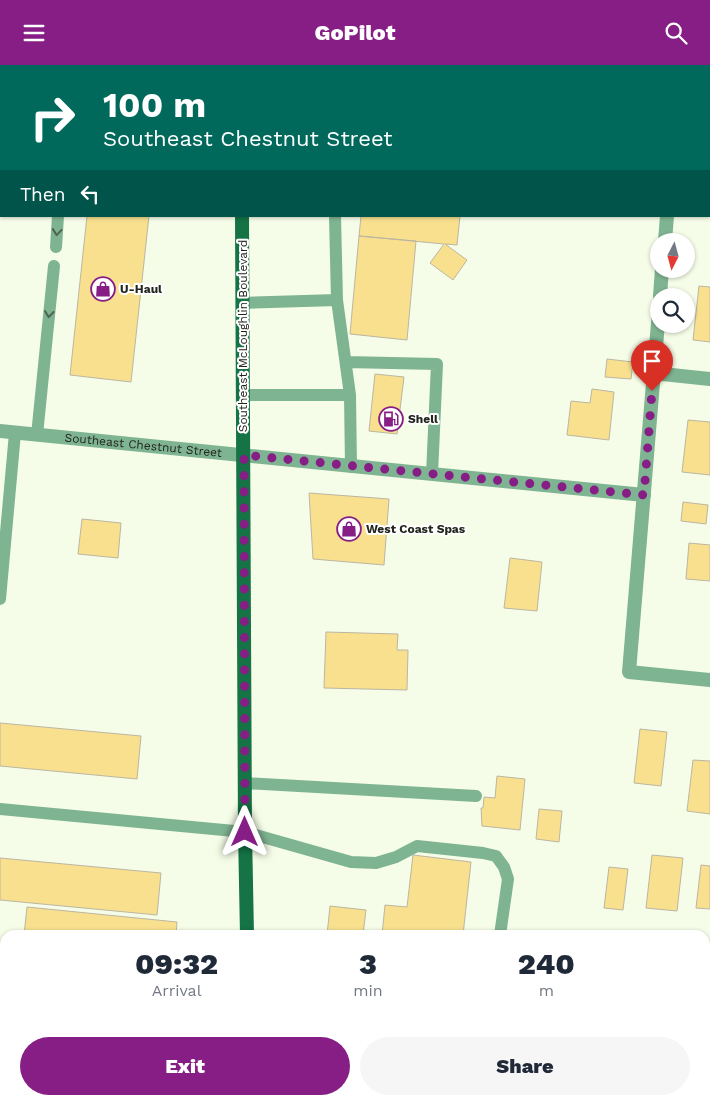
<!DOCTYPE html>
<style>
:root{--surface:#fff;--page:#f6f6f7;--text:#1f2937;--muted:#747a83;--accent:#861e86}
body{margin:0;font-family:"Work Sans",sans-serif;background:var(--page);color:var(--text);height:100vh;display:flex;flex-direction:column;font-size:19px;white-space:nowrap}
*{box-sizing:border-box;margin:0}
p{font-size:16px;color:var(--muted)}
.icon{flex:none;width:28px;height:28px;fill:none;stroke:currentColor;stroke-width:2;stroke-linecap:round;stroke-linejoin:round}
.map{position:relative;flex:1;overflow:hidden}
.panel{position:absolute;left:0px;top:865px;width:710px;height:175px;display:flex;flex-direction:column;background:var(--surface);border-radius:15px 15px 0 0;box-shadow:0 1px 4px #0004}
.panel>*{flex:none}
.hud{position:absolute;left:0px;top:0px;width:710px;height:152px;box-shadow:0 1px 4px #0004;background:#00695c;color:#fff;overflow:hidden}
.needle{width:32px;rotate:186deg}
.buttons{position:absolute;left:650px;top:168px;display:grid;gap:10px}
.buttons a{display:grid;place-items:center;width:45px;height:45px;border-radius:50%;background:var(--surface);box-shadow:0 1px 4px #0004;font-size:25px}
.pin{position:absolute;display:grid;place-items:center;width:42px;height:42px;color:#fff;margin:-51px -21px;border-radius:50% 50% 50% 0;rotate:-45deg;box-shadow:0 0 5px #0007}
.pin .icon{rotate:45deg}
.me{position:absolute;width:55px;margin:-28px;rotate:0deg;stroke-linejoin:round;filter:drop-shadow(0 0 4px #0008)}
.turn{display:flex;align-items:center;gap:18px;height:105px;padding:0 20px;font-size:22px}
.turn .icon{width:65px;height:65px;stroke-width:2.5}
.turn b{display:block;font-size:35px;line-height:42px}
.then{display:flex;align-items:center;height:48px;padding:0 20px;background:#0003;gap:10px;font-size:19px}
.eta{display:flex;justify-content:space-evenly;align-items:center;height:85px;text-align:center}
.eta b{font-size:30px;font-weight:800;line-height:35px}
.action{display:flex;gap:10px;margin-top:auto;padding:10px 20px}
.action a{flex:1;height:58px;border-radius:30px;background:var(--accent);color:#fff;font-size:20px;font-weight:800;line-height:58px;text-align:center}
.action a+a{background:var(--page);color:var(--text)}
header{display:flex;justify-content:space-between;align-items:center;height:65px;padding:0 20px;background:var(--accent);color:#fff;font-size:22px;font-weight:800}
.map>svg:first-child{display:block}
</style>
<header><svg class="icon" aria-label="menu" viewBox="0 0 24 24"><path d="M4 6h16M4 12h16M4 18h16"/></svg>GoPilot<svg class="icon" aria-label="search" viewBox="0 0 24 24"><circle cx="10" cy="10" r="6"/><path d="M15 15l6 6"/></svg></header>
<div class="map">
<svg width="710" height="1040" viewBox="0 0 710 1040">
<rect width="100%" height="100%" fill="#f5fde8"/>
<path fill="#f8e08e" stroke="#bcb6a2" d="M331,0H410L331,1Z
M540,0H620L540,1Z
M87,151H149L131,317L70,310Z
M361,151H460L457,180L445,179L467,195L453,215L430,198L444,179L359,171Z
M359,171L416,176L407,275L350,269Z
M699,221L710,222V277L693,275Z
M607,294L633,297L631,314L605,312Z
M375,309L404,312L397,369L369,366Z
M592,324L614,327L609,375L567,370L571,336L590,338Z
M688,355L710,357V410L682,407Z
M309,428L389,434L384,500L313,494Z
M683,437L708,440L706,459L681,456Z
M82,454L121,458L118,493L78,489Z
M689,478L710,480V516L686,514Z
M510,493L542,497L537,546L504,543Z
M326,567L398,569L397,585H408L407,625L324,623Z
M0,658L141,671L137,714L0,701Z
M640,664L667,667L661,721L634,718Z
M693,695L710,696V749L687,746Z
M497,711L525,714L520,765L482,761L481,743H483L484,732L495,733Z
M539,744L562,746L559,777L536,774Z
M413,790L471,797L463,870H382L385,840L407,842Z
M652,790L683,793L677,846L646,843Z
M0,793L161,808L157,850L0,835Z
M701,800L710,801V844L696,843Z
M609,802L628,804L623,845L604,843Z
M330,841L366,845L363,870H327Z
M27,842L177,857L176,870L49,868V870H24Z
M705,897H710V929L705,928Z
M0,904L5,905V926H0Z
M705,953H710V982H705Z
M705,1007H710V1040L666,1035H705Z
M34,1035H159V1040H34Z
M528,1035H565V1040H527Z"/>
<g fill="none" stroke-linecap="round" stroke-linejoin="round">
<path stroke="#7fb492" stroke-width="12" d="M485,1L486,0
M0,96L1,97
M335,151L337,235L350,330L351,402
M56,182L58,151
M242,238L337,235
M346,297L437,299L432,409
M243,330H350
M37,370L54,201
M0,534L15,368
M244,718L476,731
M0,744L245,767L351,797L376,798L396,792L417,781L483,788L496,791L504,802L508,814L500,870"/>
<g stroke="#7fb492" stroke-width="14">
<path d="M680,1V0"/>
<path d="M709,12H710"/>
<path d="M665,176L667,151"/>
<path d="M660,231L662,204"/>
<path d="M659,246L629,607L710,615"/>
<path d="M653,308L710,314"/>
<path id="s1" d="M0,366L644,430"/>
</g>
<path stroke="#157345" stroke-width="14" d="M242,0V1
M242,151L245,767L247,870
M249,1040V1035"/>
</g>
<defs><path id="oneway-chevron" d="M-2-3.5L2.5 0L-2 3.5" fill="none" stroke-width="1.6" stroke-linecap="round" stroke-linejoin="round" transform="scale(1.25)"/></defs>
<g stroke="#4c6552">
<use href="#oneway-chevron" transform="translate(57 167) rotate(95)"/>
<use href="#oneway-chevron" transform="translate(49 249) rotate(96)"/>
</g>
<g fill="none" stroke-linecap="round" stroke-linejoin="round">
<path stroke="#861e86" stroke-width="9" stroke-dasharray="0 16.2" d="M245,767L244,390L644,430L652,326"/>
</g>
<defs>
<g id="shop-ring" transform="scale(1.25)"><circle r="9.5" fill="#fff" stroke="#861e86" stroke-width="1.5"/><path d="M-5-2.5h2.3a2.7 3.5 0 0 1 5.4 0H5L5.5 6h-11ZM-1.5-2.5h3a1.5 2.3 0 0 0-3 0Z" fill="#861e86"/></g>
<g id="fuel-ring" transform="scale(1.25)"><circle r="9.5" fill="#fff" stroke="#861e86" stroke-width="1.5"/><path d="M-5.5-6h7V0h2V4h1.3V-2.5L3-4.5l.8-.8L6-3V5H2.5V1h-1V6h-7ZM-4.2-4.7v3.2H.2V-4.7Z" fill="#861e86"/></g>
</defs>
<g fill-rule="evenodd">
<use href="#shop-ring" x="103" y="224"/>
<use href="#fuel-ring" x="391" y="354"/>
<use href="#shop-ring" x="349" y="464"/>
</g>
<g text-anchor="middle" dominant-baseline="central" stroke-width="4" stroke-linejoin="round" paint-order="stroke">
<g font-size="12" font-weight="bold" fill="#22251e" stroke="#fff" text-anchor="start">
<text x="120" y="224">U-Haul</text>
<text x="408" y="354">Shell</text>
<text x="366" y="464">West Coast Spas</text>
</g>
<g font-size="12" fill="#22251e" stroke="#fff">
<text transform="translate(243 271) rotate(-90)">Southeast McLoughlin Boulevard</text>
<text stroke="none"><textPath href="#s1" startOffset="144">Southeast Chestnut Street</textPath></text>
</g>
</g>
</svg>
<div class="buttons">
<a><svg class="needle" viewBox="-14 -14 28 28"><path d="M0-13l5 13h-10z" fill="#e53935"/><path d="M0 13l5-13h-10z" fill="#747a83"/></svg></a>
<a><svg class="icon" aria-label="search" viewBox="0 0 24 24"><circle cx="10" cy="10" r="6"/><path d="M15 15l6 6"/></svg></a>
</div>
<div class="pin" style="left:652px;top:326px;background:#d93025"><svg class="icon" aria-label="arrive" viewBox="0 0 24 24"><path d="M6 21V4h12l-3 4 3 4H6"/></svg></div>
<svg class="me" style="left:245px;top:767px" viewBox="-20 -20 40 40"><path d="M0-17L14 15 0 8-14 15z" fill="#861e86" stroke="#fff" stroke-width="4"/></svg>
<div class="hud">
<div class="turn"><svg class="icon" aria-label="right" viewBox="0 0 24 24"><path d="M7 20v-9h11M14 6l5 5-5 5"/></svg><div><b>100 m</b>Southeast Chestnut Street</div></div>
<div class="then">Then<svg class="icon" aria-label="left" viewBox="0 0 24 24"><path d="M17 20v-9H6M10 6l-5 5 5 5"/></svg></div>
</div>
<section class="panel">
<div class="eta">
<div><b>09:32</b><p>Arrival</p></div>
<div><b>3</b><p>min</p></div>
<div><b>240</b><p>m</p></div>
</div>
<div class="action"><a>Exit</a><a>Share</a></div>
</section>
</div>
